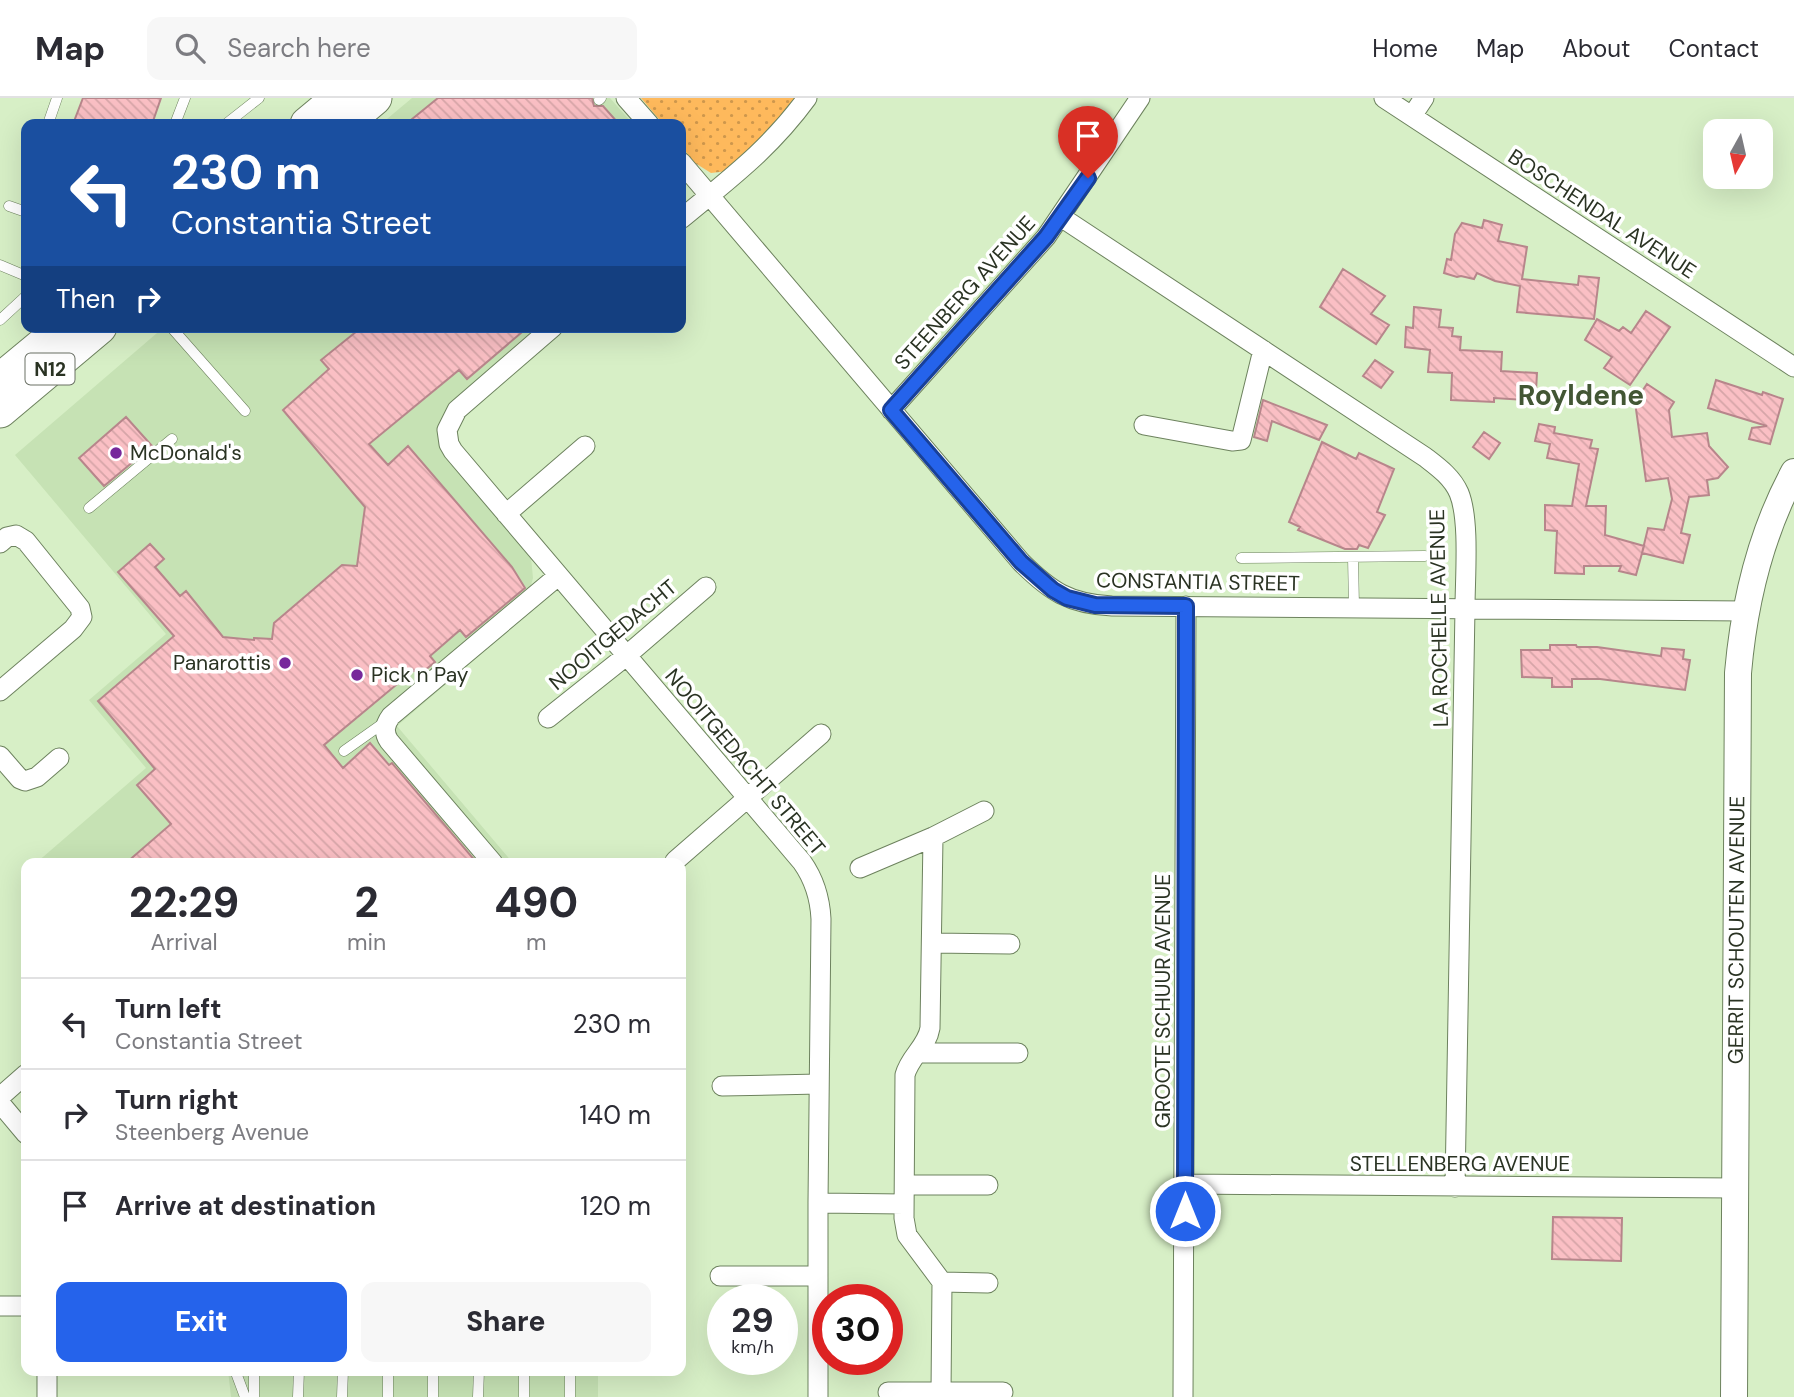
<!DOCTYPE html>
<style>
:root{--surface:#fff;--page:#f7f7f7;--text:#2b2b33;--muted:#7c7c81;--line:#e1e1e2;--accent:#2563eb}
body{margin:0;font-family:"DM Sans",sans-serif;background:var(--page);color:var(--text);height:100vh;display:flex;flex-direction:column;font-size:26px;white-space:nowrap}
*{box-sizing:border-box;margin:0}
p{font-size:23px;color:var(--muted)}
.icon{flex:none;width:38px;height:38px;fill:none;stroke:currentColor;stroke-width:2;stroke-linecap:round;stroke-linejoin:round}
.map{position:relative;flex:1;overflow:hidden}
.drawer{position:absolute;left:21px;top:760px;width:665px;height:518px;display:flex;flex-direction:column;background:var(--surface);border-radius:14px;box-shadow:0 7px 28px #0002}
.drawer>*{flex:none}
.guide{position:absolute;left:21px;top:21px;width:665px;height:214px;border-radius:14px;box-shadow:0 7px 28px #0002;background:#1a4fa0;color:#fff;overflow:hidden}
.needle{width:46px;rotate:188deg}
.buttons{position:absolute;left:1703px;top:21px;display:grid;gap:14px}
.buttons a{display:grid;place-items:center;width:70px;height:70px;border-radius:14px;background:var(--surface);box-shadow:0 7px 28px #0002;font-size:35px}
.speed{position:absolute;left:707px;top:1186px;display:flex;gap:14px;font-size:35px;font-weight:700;text-align:center}
.speed>*{display:grid;place-content:center;width:91px;height:91px;border-radius:50%;background:var(--surface);box-shadow:0 7px 28px #0002;line-height:1}
.speed small{font-size:18px;font-weight:400}
.speed .limit{border:10px solid #d22;background:#fff;color:#111}
.pin{position:absolute;display:grid;place-items:center;width:60px;height:60px;color:#fff;margin:-72px -30px;border-radius:50% 50% 50% 0;rotate:-45deg;box-shadow:0 0 7px #0007}
.pin .icon{rotate:45deg}
.me{position:absolute;width:77px;margin:-38px;rotate:0deg;stroke-linejoin:round;filter:drop-shadow(0 0 5px #0008)}
.turn{display:flex;align-items:center;gap:24px;height:147px;padding:0 35px;font-size:32px}
.turn .icon{width:91px;height:91px;stroke-width:2.5}
.turn b{display:block;font-size:49px;line-height:60px}
.then{display:flex;align-items:center;height:66px;padding:0 35px;background:#0003;gap:14px;font-size:26px}
.eta{display:flex;justify-content:space-evenly;align-items:center;height:119px;text-align:center}
.eta b{font-size:42px;font-weight:800;line-height:49px}
.primary-button{display:flex;gap:14px;margin-top:auto;padding:14px 35px}
.primary-button a{flex:1;height:80px;border-radius:14px;background:var(--accent);color:#fff;font-size:28px;font-weight:800;line-height:80px;text-align:center}
.primary-button a+a{background:var(--page);color:var(--text)}
ul{padding:0;list-style:none}
li{display:flex;align-items:center;gap:21px;height:91px;padding:0 35px;border-top:2px solid var(--line)}
li div{flex:1}
li b{display:block;font-size:26px}
li em{font-style:normal}
header{display:flex;align-items:center;gap:42px;box-sizing:border-box;height:98px;padding:0 35px;background:var(--surface);border-bottom:2px solid var(--line)}
header strong{font-size:33px}
nav{display:flex;gap:38px;margin-inline-start:auto;font-size:24px}
.search{width:490px;height:63px;background:var(--page);display:flex;align-items:center;gap:18px;box-sizing:border-box;padding:0 24px;border-radius:14px;color:var(--muted);font-size:26px}
.map>svg:first-child{display:block}
</style>
<header>
<strong>Map</strong>
<div class="search"><svg class="icon" aria-label="search" viewBox="0 0 24 24"><circle cx="10" cy="10" r="6"/><path d="M15 15l6 6"/></svg>Search here</div>
<nav><a>Home</a><a>Map</a><a>About</a><a>Contact</a></nav>
</header>
<div class="map">
<svg width="1794" height="1299" viewBox="0 0 1794 1299">
<defs>
<pattern id="park-dots" width="8" height="8" patternUnits="userSpaceOnUse" patternTransform="scale(1.75)"><rect width="8" height="8" fill="#feb95c"/><path d="M2 2h.1M6 6h.1" fill="none" stroke="#ce974c" stroke-width="1.8" stroke-linecap="round"/></pattern>
<pattern id="building-back-hatch" width="6" height="6" patternUnits="userSpaceOnUse" patternTransform="scale(1.75)"><rect width="6" height="6" fill="#fabfc4"/><path d="M-1 5l2 2M0 0l6 6M5-1l2 2" fill="none" stroke="#d6a5a8"/></pattern>
</defs>
<rect width="100%" height="100%" fill="#d7efc6"/>
<path fill="#c6e2b4" d="M412,0H610L633,26H381Z
M164,229H538L447,310L438,330L440,348L444,357L531,459L533,480L530,491L541,505L397,628L513,765H36L146,670L89,602L166,536L15,357Z
M228,1272H598V1299H231Z"/>
<path fill="url(#park-dots)" d="M641,0H796L785,15L728,73L711,75L695,65L681,48V26H663Z"/>
<path fill="url(#building-back-hatch)" stroke="#b7868b" stroke-width="2" d="M83,0H161L152,26H73Z
M438,0H592L594,8H603L619,26H406Z
M1484,122L1502,127L1498,143L1527,149L1522,181L1578,187L1579,178L1599,180L1594,221L1517,214L1520,188L1495,183L1477,175L1474,181L1461,178L1457,179L1444,175L1447,161L1451,162L1455,136L1462,125L1482,130Z
M1343,171L1385,198L1371,216L1389,227L1376,246L1320,209Z
M1414,209L1441,212L1439,229L1453,230L1452,238L1461,239L1460,252L1502,254L1501,273L1537,275L1536,293H1526L1525,302L1494,300V304L1451,302L1452,275L1428,274L1430,252L1405,249L1406,229L1413,230Z
M1646,213L1670,229L1630,287L1604,270L1612,259L1585,242L1597,221L1619,233L1623,229L1631,235Z
M362,229H528L467,281L459,272L369,346L388,367L408,348L512,469L525,490L466,539L460,532L430,558L435,564L419,577L414,572L324,647L343,670L370,645L389,667L392,665L477,765H126L171,726L137,687L155,671L98,603L174,538L118,474L150,446L164,461L155,469L180,498L186,493L223,539L254,542V540L272,541L274,525L342,467L357,468L365,409L283,312L329,271L321,262Z
M1375,262L1393,274L1381,290L1363,278Z
M1716,282L1762,297L1763,294L1783,301L1770,346L1749,341L1752,330L1767,328L1708,310Z
M1647,286L1674,304L1669,312L1672,339L1707,335L1709,348L1728,369L1718,380L1707,382L1709,397L1689,399L1681,435L1690,437L1683,465L1642,455L1648,430L1664,432L1672,401L1668,380L1646,383L1635,304Z
M1263,302L1327,327L1319,342L1272,323L1267,343L1254,339Z
M126,319L152,348L104,388L79,360Z
M1539,326L1555,329L1554,335L1592,342L1590,350L1598,351L1586,408H1606L1605,437L1644,448L1636,477L1619,473L1621,468H1584V476L1555,475L1557,433L1545,432V407L1572,408L1579,366L1547,360L1550,346L1535,343Z
M1484,334L1500,345L1489,361L1473,349Z
M1322,344L1356,361L1359,355L1394,371L1377,414L1385,417L1368,450L1359,447L1357,451H1345L1298,432L1300,429L1289,424Z
M1550,547H1576L1577,549H1597L1661,558L1662,550L1684,552L1683,561L1690,562L1685,592L1600,581H1572V589H1552V580L1522,579L1521,552H1550Z
M1553,1119L1622,1120L1621,1163L1552,1161Z"/>
<g fill="none" stroke-linecap="round" stroke-linejoin="round">
<g stroke="#6d825e" stroke-width="11">
<path id="lane" d="M599,2L601,0
M48,26L57,0
M175,26L185,0
M226,26L259,0
M9,108L26,114
M0,167L26,178
M0,222L26,198
M171,229L245,313
M89,410L172,341
M1353,459L1354,509
M1241,460L1425,458
M344,653L385,624
M235,1272L245,1299
M254,1299V1272
M298,1299L299,1272
M342,1299L343,1272
M388,1299V1272
M433,1299V1272
M478,1299L479,1272
M524,1299V1272
M570,1299V1272"/>
</g>
<g stroke="#6d825e" stroke-width="21">
<path id="street" d="M626,0L649,26
M1384,0L1794,269
M1412,18L1424,0
M681,64L1021,464C1050,493 1069,506 1112,508L1746,513
M1061,119L1425,359C1438,369 1452,379 1459,395C1470,422 1465,479 1465,510L1455,1089
M681,121C729,81 769,52 807,0
M553,229L457,312L447,332L449,346L453,353L802,764C814,781 820,800 821,821L818,1105V1299
M891,312L1046,139L1140,0
M1144,327L1232,343L1241,342L1263,252
M506,416L585,348
M0,445L7,439L16,437L26,443L80,510L82,519L73,531L0,593
M548,620L626,558L706,489
M0,658L20,681L25,683L37,679L59,660
M933,739L930,930C927,949 910,958 905,977L904,1120L907,1137L942,1184L941,1295
M675,763L821,636
M493,765L389,643C383,634 385,626 391,618L558,478
M860,770L933,739L984,713
M932,845L1010,846
M918,955H1018
M722,988L819,986
M0,999L26,976
M0,1005L26,1036
M1185,1086L1735,1090
M905,1087H988
M818,1105L904,1106
M720,1178H818
M942,1184L988,1185
M0,1208H26
M888,1294H1003
M47,1299V1272
M1183,1299L1186,508"/>
</g>
<g stroke="#6d825e" stroke-width="28">
<g id="secondary">
<path id="s1" d="M1734,1299L1738,575C1744,506 1761,435 1794,374"/>
</g>
</g>
<g stroke="#6d825e" stroke-width="35">
<path id="highway" d="M307,26L338,0
M344,26L375,0
M0,282L64,229
M0,313L100,229"/>
</g>
<use href="#lane" stroke="#fff" stroke-width="10"/>
<use href="#street" stroke="#fff" stroke-width="19"/>
<use href="#secondary" stroke="#fff" stroke-width="26"/>
<use href="#highway" stroke="#fff" stroke-width="33"/>
</g>
<g fill="none" stroke-linecap="round" stroke-linejoin="round">
<g stroke="#184099" stroke-width="18">
<path id="route" d="M1088,80L1046,139L891,312L1021,464L1053,492L1067,500L1095,507L1186,508L1185,1113"/>
</g>
<use href="#route" stroke="#2563eb" stroke-width="12"/>
</g>
<g fill="#77299b" stroke="#fff" stroke-width="2.5">
<circle cx="116" cy="355" r="7"/>
<circle cx="285" cy="565" r="7"/>
<circle cx="357" cy="577" r="7"/>
</g>
<g text-anchor="middle" dominant-baseline="central" stroke-width="7" stroke-linejoin="round" paint-order="stroke">
<rect fill="#fff" stroke="#6a7065" stroke-width="2" x="25.5" y="255.5" width="49" height="31" rx="5"/>
<g font-size="19" font-weight="bold" fill="#2a3323">
<text x="50" y="271">N12</text>
</g>
<g font-size="21" fill="#2a3323" stroke="#fff">
<text transform="translate(1602 116) rotate(33)">BOSCHENDAL AVENUE</text>
<text transform="translate(965 195) rotate(-48)">STEENBERG AVENUE</text>
<text transform="translate(1198 484) rotate(1)">CONSTANTIA STREET</text>
<text transform="translate(1439 520) rotate(-91)">LA ROCHELLE AVENUE</text>
<text transform="translate(613 537) rotate(-40)">NOOITGEDACHT</text>
<text transform="translate(745 664) rotate(50)">NOOITGEDACHT STREET</text>
<text stroke="none"><textPath href="#s1" startOffset="467">GERRIT SCHOUTEN AVENUE</textPath></text>
<text transform="translate(1163 903) rotate(-90)">GROOTE SCHUUR AVENUE</text>
<text x="1460" y="1066">STELLENBERG AVENUE</text>
</g>
<g font-size="21" fill="#2a3323" stroke="#fff" text-anchor="start">
<text x="130" y="355">McDonald's</text>
<text x="271" y="565" text-anchor="end">Panarottis</text>
<text x="371" y="577">Pick n Pay</text>
</g>
<g font-size="28" font-weight="bold" fill="#425634" stroke="#fff">
<text x="1581" y="297">Royldene</text>
</g>
</g>
</svg>
<div class="buttons">
<a><svg class="needle" viewBox="-14 -14 28 28"><path d="M0-13l5 13h-10z" fill="#e53935"/><path d="M0 13l5-13h-10z" fill="#7c7c81"/></svg></a>
</div>
<div class="speed"><div>29<small>km/h</small></div><div class="limit">30</div></div>
<div class="pin" style="left:1088px;top:80px;background:#d93025"><svg class="icon" aria-label="arrive" viewBox="0 0 24 24"><path d="M6 21V4h12l-3 4 3 4H6"/></svg></div>
<svg class="me" style="left:1185px;top:1113px" viewBox="-20 -20 40 40"><circle r="17" fill="#2563eb" stroke="#fff" stroke-width="3"/><path d="M0-11L8 9 0 5-8 9z" fill="#fff"/></svg>
<div class="guide">
<div class="turn"><svg class="icon" aria-label="left" viewBox="0 0 24 24"><path d="M17 20v-9H6M10 6l-5 5 5 5"/></svg><div><b>230 m</b>Constantia Street</div></div>
<div class="then">Then<svg class="icon" aria-label="right" viewBox="0 0 24 24"><path d="M7 20v-9h11M14 6l5 5-5 5"/></svg></div>
</div>
<section class="drawer">
<div class="eta">
<div><b>22:29</b><p>Arrival</p></div>
<div><b>2</b><p>min</p></div>
<div><b>490</b><p>m</p></div>
</div>
<ul>
<li><svg class="icon" aria-label="left" viewBox="0 0 24 24"><path d="M17 20v-9H6M10 6l-5 5 5 5"/></svg><div><b>Turn left</b><p>Constantia Street</p></div><em>230 m</em></li>
<li><svg class="icon" aria-label="right" viewBox="0 0 24 24"><path d="M7 20v-9h11M14 6l5 5-5 5"/></svg><div><b>Turn right</b><p>Steenberg Avenue</p></div><em>140 m</em></li>
<li><svg class="icon" aria-label="arrive" viewBox="0 0 24 24"><path d="M6 21V4h12l-3 4 3 4H6"/></svg><div><b>Arrive at destination</b></div><em>120 m</em></li>
</ul>
<div class="primary-button"><a>Exit</a><a>Share</a></div>
</section>
</div>
